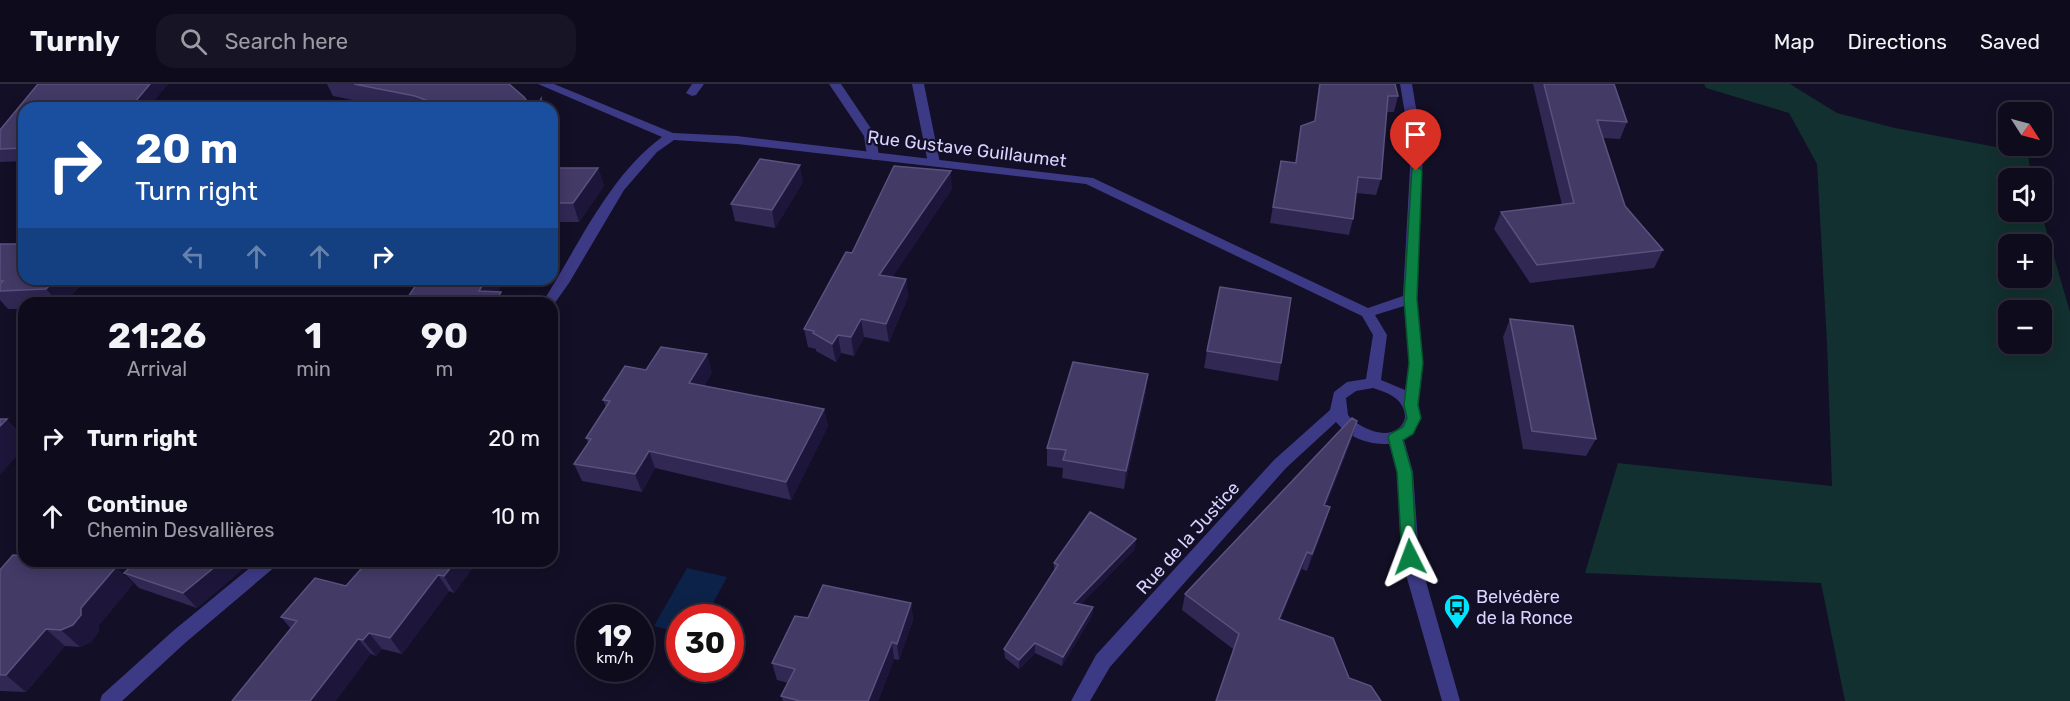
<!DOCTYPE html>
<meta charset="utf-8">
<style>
:root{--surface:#0e0b1c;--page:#171425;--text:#f1f3f6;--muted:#9b9ba3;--line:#2e2b3b}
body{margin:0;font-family:Rubik,sans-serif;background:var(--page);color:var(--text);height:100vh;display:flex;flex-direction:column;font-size:22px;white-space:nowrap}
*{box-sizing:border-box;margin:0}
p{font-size:20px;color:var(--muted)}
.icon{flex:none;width:33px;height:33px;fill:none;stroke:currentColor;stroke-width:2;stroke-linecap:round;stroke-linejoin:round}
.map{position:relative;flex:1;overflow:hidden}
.details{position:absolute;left:18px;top:213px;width:540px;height:270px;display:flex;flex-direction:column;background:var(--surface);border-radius:18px;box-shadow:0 3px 15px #0003,0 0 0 2px var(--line)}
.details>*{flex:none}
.banner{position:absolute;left:18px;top:18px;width:540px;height:183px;border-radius:18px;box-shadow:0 3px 15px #0003,0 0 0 2px var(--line);background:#1a4fa0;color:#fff;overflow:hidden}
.needle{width:39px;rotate:126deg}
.controls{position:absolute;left:1998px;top:18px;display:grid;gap:12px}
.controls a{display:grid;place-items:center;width:54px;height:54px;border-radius:12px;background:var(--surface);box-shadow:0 3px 15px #0003,0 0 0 2px var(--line);font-size:30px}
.speed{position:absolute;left:576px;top:520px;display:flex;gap:12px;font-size:30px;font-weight:700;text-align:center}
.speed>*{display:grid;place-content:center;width:78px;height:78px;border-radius:50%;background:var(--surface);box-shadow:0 3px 15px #0003,0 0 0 2px var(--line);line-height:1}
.speed small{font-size:15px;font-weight:400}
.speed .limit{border:9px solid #d22;background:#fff;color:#111}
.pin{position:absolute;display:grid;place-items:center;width:51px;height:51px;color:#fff;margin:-62px -26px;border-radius:50% 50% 50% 0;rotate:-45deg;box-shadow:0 0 6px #0007}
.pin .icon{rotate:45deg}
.me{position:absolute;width:66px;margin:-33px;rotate:357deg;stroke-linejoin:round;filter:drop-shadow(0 0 4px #0008)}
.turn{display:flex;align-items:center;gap:21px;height:126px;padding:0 18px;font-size:27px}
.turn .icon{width:78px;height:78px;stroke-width:2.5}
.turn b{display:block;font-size:42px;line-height:51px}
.lanes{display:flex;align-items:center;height:57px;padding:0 18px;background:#0003;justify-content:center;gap:30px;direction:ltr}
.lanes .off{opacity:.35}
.eta{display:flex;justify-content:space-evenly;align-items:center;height:102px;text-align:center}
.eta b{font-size:36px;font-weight:700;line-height:42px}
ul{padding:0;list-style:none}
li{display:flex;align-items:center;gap:18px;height:78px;padding:0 18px}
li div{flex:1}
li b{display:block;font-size:22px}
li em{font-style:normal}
header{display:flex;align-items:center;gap:36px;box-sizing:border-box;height:84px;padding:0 30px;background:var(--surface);border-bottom:2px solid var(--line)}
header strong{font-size:28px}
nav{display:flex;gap:33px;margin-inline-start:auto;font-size:21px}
.search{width:420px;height:54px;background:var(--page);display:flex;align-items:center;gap:15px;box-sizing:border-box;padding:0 21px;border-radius:18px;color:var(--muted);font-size:22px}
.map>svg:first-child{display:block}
</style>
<header>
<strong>Turnly</strong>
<div class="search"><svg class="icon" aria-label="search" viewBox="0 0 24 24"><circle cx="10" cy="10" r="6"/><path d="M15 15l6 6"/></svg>Search here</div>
<nav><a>Map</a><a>Directions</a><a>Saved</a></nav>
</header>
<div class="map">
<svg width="2070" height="617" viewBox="0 0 2070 617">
<rect width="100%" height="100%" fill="#130f26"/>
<path fill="#12302f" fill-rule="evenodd" d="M1704,0H1790L1837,29L1895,44L2028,69L2031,94H2008V128H2041L2070,228V617H1845L1821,499L1585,489L1618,379L1832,402L1827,259L1817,80L1789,29L1706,4ZM2008,160H2042V194H2008ZM2008,226H2042V260H2008Z"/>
<path fill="#0c2248" d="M687,484L727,493L705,534H680L679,549L654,542Z"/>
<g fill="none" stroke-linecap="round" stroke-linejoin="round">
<path fill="#3d3a85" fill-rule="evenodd" d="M692,0H704L696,11L692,12L686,9Z
M829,0H841L876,52L879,72L877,75L873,76L867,72L864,52Z
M912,0H924L940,79L938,82H930L928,79Z"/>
<path fill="#3d3a85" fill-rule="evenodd" d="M538,0H554L673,49L737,52L1093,94L1368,224L1403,212L1411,66L1400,0H1412L1423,66L1417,215L1423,279L1418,322L1420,334L1414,349L1404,356L1413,388L1419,473L1460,617H1442L1401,473L1397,388L1389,360C1369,361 1349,354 1336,338L1286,384L1110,583L1090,617H1071L1096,571L1274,376L1330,326L1334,308L1347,298L1366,295L1373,251L1362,232L1086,100L737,60L674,56L657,68L624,106L569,199L552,223V219H542C578,163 608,93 662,53ZM1404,222L1409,279L1405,306L1381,296L1387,251L1375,231ZM1373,304C1389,309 1405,315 1405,334C1397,361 1360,346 1348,331L1346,314L1356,307Z
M258,477H279L276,482L185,559L122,617H100L102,611L173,547Z"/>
</g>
<path fill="#312854" d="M38,0H168L148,24H24V77L0,78V46Z
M327,0H509L532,24H392L333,12Z
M1319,0H1395L1398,12L1394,28H1387L1381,95L1376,111L1356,109L1353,135L1349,151L1270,139L1281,77L1295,79L1301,42L1314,38Z
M1533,0H1614L1627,38L1620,55L1603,54L1625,122L1663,166L1654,184L1530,199L1494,145L1501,128L1562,121Z
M552,84H598L604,102L579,138H552Z
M803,98L775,144L735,137L731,120Z
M952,105L892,193L906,195L908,213L889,258L864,253L854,272L841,269L836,278L816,267V265L808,263L804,245L852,169Z
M0,160L86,195L65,219H24V225H8L0,216Z
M1510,235L1596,355L1586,372L1523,365L1503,253Z
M1207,267L1281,279L1278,297L1204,284Z
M646,286L712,288L704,302L824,325L828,342L791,416L655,384L642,408L582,397L574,380L588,359L586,354L606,323L603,316Z
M1146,308L1124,405L1062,394L1063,384L1047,382V364Z
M1357,337L1352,354L1326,421L1325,440L1307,487L1302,485L1233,565L1182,526L1185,510Z
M1135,465L1081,520L1093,523L1092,532L1062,582L1035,569L1019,585L1005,574L1004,565L1054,488V479Z
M137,477H241L246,482L197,524L139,504L124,489Z
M368,477H477V478L454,509L449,507L402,570L382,565L376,572L371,570L291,545L281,533L346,502Z
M116,483L133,500L99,541V547L91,558L80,563L65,562L26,608L0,607V486Z
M911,519L913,536L899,576L894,575L878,617H783L781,612L788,599L777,596L772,579L808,534Z"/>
<path fill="#1d163a" d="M150,0H168L148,24H130Z
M541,15L545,24H541Z
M800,81L803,98L775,144L772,126Z
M598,84L604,102L579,138L573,119Z
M951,87L952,105L882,209L879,191Z
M56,195H86L65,219H58L46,205Z
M486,195H505L492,219L479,207Z
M906,195L908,213L889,258L886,240Z
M501,208L506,219H495Z
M861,235L864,253L854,272L851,253Z
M838,251L841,269L836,278L832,260Z
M707,270L712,288L695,317L689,299Z
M1148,290L1146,308L1124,405L1126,387Z
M824,325L828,342L791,416L786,398Z
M7,335L24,353V364L0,391V342Z
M1357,337L1352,354L1319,438L1324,421Z
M649,367L655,384L642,408L635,390Z
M1330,423L1325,440L1307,487L1312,470Z
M1136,455L1135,465L1073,528L1074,519Z
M1307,468L1302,485L1274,552L1279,535Z
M222,477H241L246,482L197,524L183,509Z
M456,477H477V478L454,509L444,492Z
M116,483L133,500L99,541V547L91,558L80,563L61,546Z
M438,491L449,507L402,570L390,554Z
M911,519L913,536L899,576L897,560Z
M1093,523L1092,532L1062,582L1063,573Z
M46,545L65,562L26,608L6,591Z
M369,549L382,565L376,572L363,556Z
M358,555L371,570L336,617H310Z
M892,558L894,575L878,617H868Z
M1035,559V569L1019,585V576Z"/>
<path fill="#433a66" stroke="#5a527e" stroke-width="1.5" d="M38,0H150L130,24H24V64L0,65V46Z
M354,0H509L524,13L532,24H445L442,22L415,12Z
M1320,0H1395L1398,12H1388L1381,95L1358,93L1353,135L1273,123L1281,77L1296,79L1301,42L1315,37Z
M1544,0H1614L1627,38L1597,36L1625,122L1663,166L1537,181L1501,128L1574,119Z
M541,15V24H536Z
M760,75L800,81L772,126L731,120Z
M894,82L951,87L879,191L906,195L886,240L861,235L851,253L838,251L832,260L813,249L814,247L804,245L846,168L852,169Z
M552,84H598L573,119H552Z
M0,160H24V195H56L46,205L0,207V200L3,197H0Z
M420,195H486L479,207L501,208L495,219H404Z
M1220,203L1291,214L1281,279L1207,267Z
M1510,235L1573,242L1596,355L1532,347Z
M661,263L707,270L689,299L824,325L786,398L649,367L635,390L574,380L591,355L586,354L610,317L603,316L625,282L646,286Z
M1073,278L1148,290L1126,387L1063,376L1066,366L1047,364Z
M1352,334L1357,337L1324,421L1330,423L1312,470L1307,468L1279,535L1333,554L1349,594L1371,602L1381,617H1216L1239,550L1185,510Z
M0,335H7L0,342Z
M1090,428L1136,455L1074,519L1093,523L1063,573L1035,559L1019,576L1004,565L1058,481L1054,479Z
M13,471L24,472V477H62L116,483L81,524V531L73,541L61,546L46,545L6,591H0V486Z
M137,477H222L183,509L124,489Z
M368,477H456L444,492L438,491L390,554L369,549L363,556L358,555L310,617H232L297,537L281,533L315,494L346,502Z
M823,501L911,519L897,560L892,558L868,617H800L781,612L795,585L772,579L795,532L808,534Z"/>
<path fill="#0b8043" stroke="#07532c" stroke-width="1.5" d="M1412,84H1420L1422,87L1417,215L1423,279L1418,321L1421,334L1413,350L1403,356L1412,388L1417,473L1415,477L1410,479L1404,477L1402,473L1397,388L1388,353L1390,350L1403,343L1407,334L1404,321L1409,279L1404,215Z"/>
<defs>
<g id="bus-pin" transform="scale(1.35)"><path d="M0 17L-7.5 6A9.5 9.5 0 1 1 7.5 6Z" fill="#00e5ff" stroke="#130f26"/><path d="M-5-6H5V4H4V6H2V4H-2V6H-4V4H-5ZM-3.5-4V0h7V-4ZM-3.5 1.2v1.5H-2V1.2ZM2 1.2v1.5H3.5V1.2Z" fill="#111"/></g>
</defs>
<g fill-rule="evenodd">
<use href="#bus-pin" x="1457" y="523"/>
</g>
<g text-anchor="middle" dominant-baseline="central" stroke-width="4.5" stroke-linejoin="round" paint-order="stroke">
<g font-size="18" fill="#d9d4ff" stroke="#130f26">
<text transform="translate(967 65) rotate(7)">Rue Gustave Guillaumet</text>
<text transform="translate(1188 454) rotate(-48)">Rue de la Justice</text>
</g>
<g font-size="18" fill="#d9d4ff" stroke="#130f26" text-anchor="start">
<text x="1476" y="513">Belvédère<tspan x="1476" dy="21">de la Ronce</tspan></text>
</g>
</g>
</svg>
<div class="controls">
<a><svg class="needle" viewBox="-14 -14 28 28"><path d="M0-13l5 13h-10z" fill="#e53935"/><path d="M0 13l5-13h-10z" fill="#9b9ba3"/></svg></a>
<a><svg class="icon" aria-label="sound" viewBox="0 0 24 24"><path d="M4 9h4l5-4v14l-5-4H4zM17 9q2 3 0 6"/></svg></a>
<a>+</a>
<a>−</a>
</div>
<div class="speed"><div>19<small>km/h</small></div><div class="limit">30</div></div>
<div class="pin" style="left:1416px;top:87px;background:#d93025"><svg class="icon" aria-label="arrive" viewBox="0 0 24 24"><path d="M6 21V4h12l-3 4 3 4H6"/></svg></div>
<svg class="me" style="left:1410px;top:473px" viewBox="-20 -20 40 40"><path d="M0-17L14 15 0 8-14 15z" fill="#0b8043" stroke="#fff" stroke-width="4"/></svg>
<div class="banner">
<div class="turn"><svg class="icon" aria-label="right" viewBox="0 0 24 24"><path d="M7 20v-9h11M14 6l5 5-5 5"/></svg><div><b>20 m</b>Turn right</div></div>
<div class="lanes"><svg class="icon off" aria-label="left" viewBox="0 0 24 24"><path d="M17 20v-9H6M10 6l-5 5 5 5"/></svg><svg class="icon off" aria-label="ahead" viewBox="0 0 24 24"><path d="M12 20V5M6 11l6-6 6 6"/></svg><svg class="icon off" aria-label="ahead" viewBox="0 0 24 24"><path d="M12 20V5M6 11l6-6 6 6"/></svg><svg class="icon" aria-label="right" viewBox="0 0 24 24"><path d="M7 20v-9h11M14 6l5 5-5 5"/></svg></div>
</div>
<section class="details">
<div class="eta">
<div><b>21:26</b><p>Arrival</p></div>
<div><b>1</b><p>min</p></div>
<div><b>90</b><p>m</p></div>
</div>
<ul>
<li><svg class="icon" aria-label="right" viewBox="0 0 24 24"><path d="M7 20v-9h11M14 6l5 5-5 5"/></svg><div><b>Turn right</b></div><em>20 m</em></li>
<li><svg class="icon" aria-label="ahead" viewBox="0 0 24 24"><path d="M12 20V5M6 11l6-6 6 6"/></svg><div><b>Continue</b><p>Chemin Desvallières</p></div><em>10 m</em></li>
</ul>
</section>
</div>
